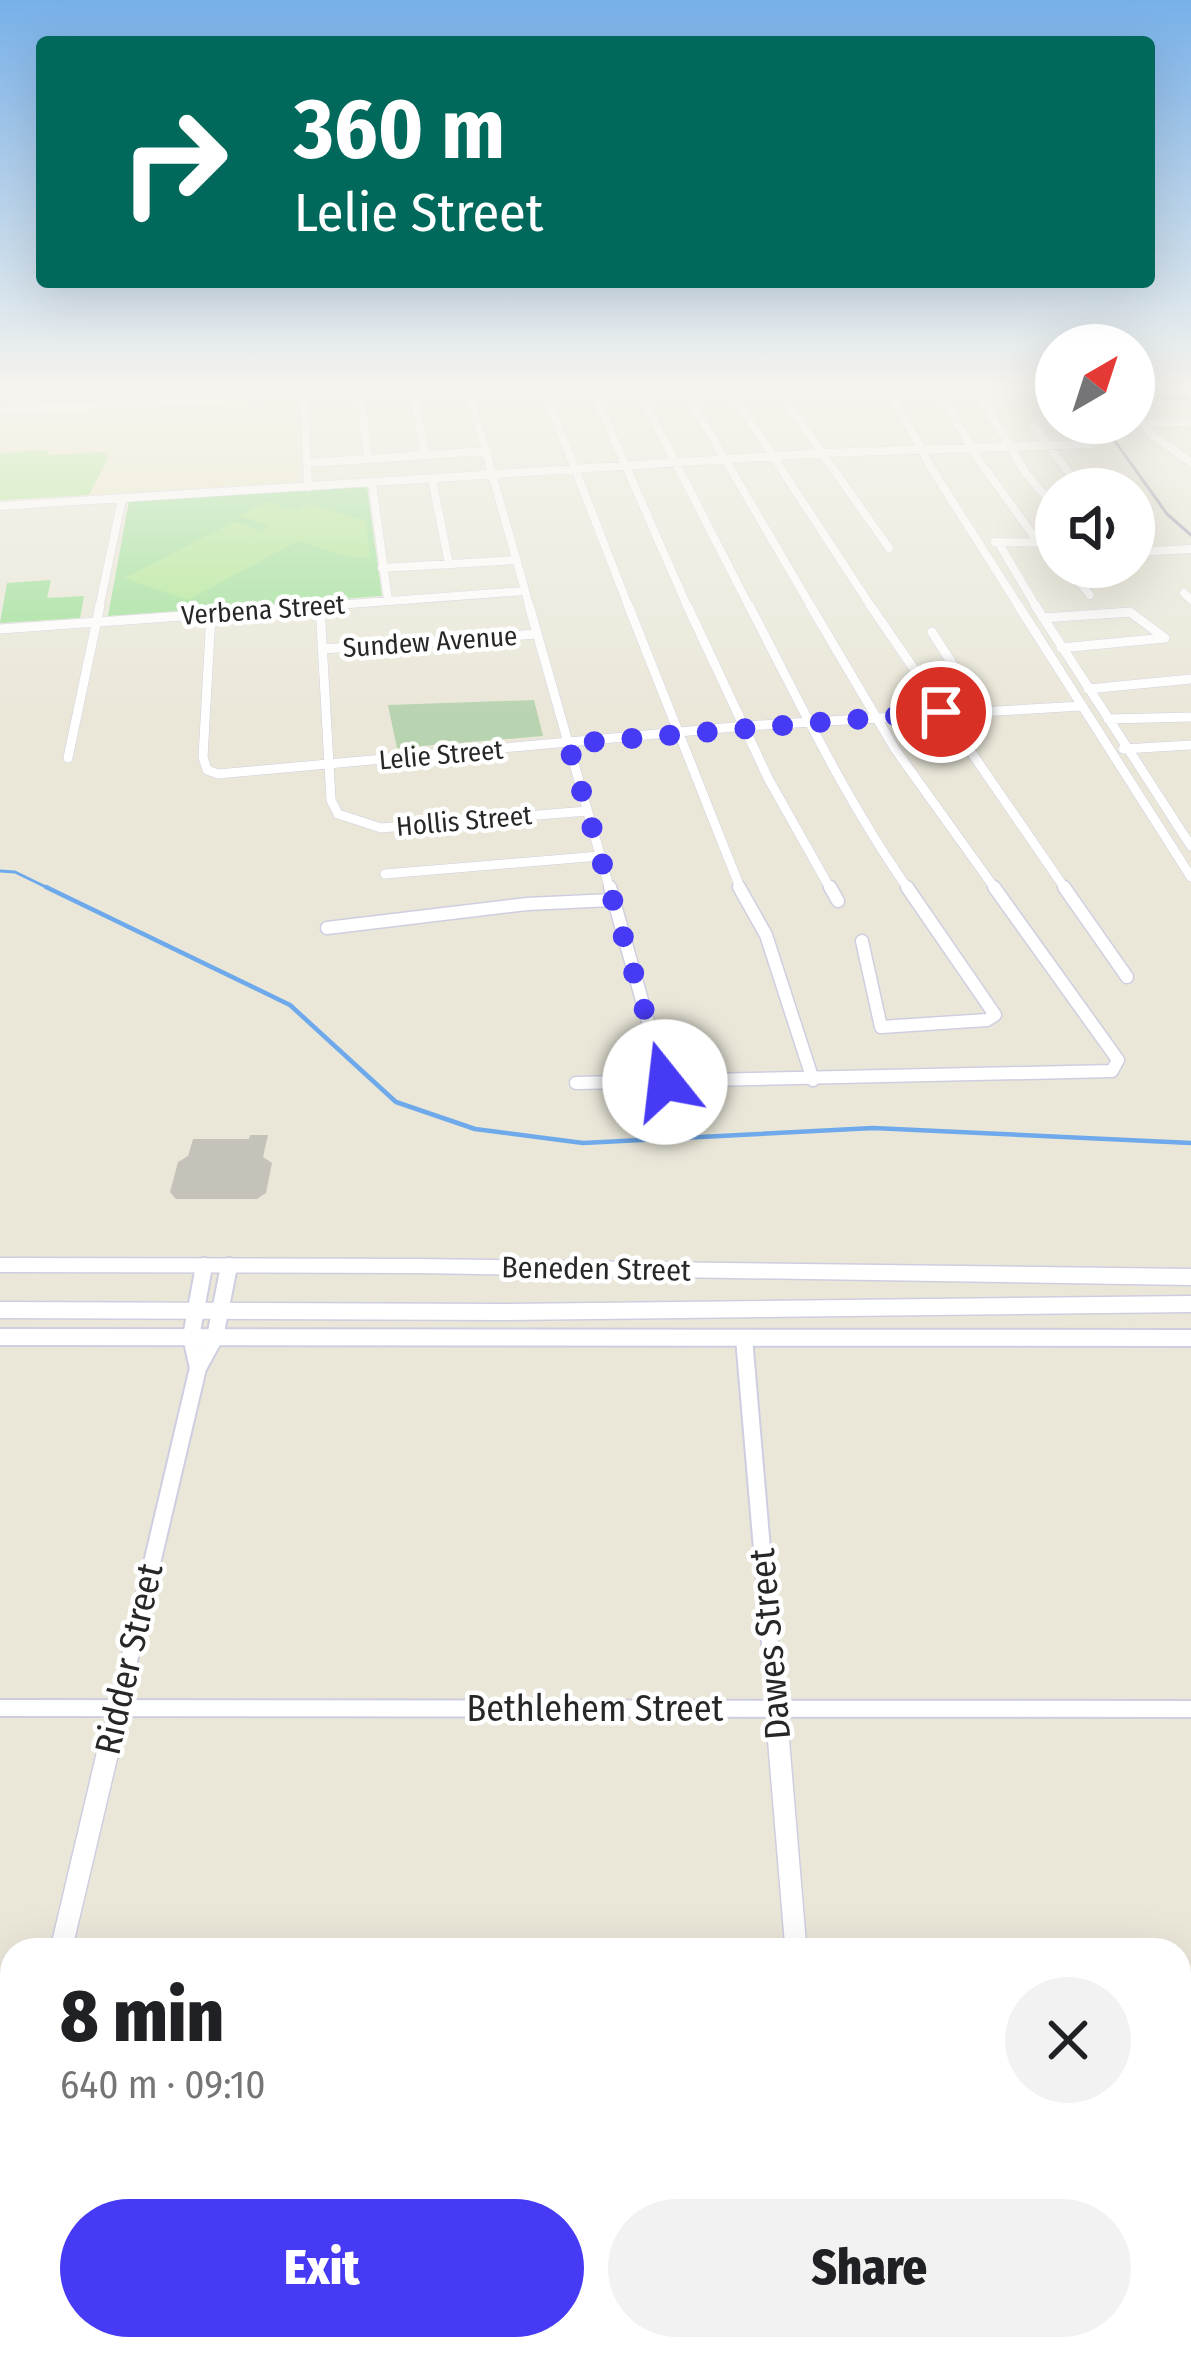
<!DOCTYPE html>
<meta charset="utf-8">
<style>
:root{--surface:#fff;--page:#f2f2f2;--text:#202124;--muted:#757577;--accent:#473af5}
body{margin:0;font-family:"Fira Sans Condensed",sans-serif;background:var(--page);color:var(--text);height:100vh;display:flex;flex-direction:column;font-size:45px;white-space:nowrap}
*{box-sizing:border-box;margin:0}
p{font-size:39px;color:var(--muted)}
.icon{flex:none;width:66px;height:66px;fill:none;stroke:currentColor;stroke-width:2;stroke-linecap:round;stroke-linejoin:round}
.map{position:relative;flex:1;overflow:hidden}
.drawer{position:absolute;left:0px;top:1938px;width:1191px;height:423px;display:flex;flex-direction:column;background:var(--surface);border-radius:36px 36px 0 0;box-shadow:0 12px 48px #0002}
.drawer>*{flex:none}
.top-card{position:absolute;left:36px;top:36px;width:1119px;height:252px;border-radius:12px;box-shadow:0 12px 48px #0002;background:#00695c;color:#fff;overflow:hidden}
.needle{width:78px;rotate:39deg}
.controls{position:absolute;left:1035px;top:324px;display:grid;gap:24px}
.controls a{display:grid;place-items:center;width:120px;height:120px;border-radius:50%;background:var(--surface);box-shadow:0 12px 48px #0002;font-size:60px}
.pin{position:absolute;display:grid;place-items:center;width:102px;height:102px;color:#fff;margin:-51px;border:6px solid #fff;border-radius:50%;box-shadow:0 3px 12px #0007}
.me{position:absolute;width:132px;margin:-66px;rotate:344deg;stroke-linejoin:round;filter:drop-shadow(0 0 9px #0008)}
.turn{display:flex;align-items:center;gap:42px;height:252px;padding:0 60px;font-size:54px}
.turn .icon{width:156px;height:156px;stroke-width:2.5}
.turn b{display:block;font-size:84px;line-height:102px}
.round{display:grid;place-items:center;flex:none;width:126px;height:126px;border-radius:63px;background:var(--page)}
.headline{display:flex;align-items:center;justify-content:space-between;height:204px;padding:0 60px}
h1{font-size:72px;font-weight:800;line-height:90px}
.button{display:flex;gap:24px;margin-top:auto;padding:24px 60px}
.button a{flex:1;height:138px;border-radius:72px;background:var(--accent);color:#fff;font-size:48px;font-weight:800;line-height:138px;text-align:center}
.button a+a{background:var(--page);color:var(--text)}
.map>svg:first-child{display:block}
</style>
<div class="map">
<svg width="1191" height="2359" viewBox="0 0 1191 2359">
<rect width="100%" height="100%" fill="#eae7d9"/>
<path fill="#ece9c8" d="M247,401L248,407L295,405L297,482L89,495L108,458L50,455L47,451L0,453V416Z"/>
<path fill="#9ce096" d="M367,487L382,596L108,616L129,501Z
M51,580L47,598L84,596L80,618L0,623L7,583Z"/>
<path fill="#b8d3b0" d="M534,700L543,736L397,748L388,705Z"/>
<path fill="#ade791" d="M47,450L50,455L104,452L108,458L89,495L0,500V453Z
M267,502L296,511L310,504L366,521L370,557H350L298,541L188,600L124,578L234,522L261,530L268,525L239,516Z"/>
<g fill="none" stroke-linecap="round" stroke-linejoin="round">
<path stroke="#6da9eb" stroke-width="3" d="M1134,396L1191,399
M0,871L15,872L52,890"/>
<path stroke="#6da9eb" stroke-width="4.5" d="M46,887L290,1005L396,1102L475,1129L583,1143L873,1128L1191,1143"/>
</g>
<path fill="#c5c3b9" d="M250,1135H268L263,1157L272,1163L266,1193L257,1199H176L170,1192L178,1162L188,1156L193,1139H249Z"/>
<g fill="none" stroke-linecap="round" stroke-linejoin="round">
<g stroke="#cfcee0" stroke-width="9">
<path id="minor-far4" d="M413,389L425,454
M468,389L530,608
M544,389L629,608
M592,389L688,608
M638,389L750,608
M684,389L812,608
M729,389L872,608
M777,389L889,548
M889,389L932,469L1020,608
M937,389L979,460L1038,542
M976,389L1025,472L1056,509
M304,390L308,487
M360,391L368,458
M1134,408L1152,435L1191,462
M0,411L399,389
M1143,423L1188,422
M1034,426L1081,489
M307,463L487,451
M432,479L449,564
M372,483L388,600
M0,506L824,453L1091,444
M995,542L1056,543
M998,542L1037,608
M1134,552L1191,549
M1066,567L1090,595
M382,568L517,560
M1184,593L1191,600
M99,608L122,499
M296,608L525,591"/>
</g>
<g stroke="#cfcee0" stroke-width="10">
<path id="minor-far3" d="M529,605L610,890
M628,605L741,890
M687,605L768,778L831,890
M749,605C799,701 846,801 909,890
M810,605L895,749L996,890
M870,605L1066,890
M1018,605L1191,877
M1035,605L1191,846
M320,606L331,800L338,814L381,828L587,811
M211,614L203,757L207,770L218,774L745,726L1081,706
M1043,618L1130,612L1165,638L1061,648
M0,629L338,605
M932,632L981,709
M322,649L537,634
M1088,689L1191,679
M1108,719L1191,717
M1123,749L1191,745
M68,758L100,605
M385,874L600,856"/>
</g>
<g stroke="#cfcee0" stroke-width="15">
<path id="minor-far2" d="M610,887L665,1082
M739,887L766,935L813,1080
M830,887L838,901
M1064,887L1127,977
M327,928L527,904L612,900
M862,941L881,1027L987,1020L995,1015L907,887
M576,1083L1112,1071L1118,1060L994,887"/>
</g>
<g stroke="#cfcee0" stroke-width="20">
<path id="minor-far1" d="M0,1337L1191,1338
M744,1338L778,1737
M198,1368L191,1337L204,1266
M0,1708L1191,1709
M111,1737L198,1368L215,1337L229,1266"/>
</g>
<g stroke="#cfcee0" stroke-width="24">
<path id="minor" d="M778,1734L796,1950
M61,1950L112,1734
M0,2210L12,2159
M0,2304H12
M1179,2316H1191
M829,2349L830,2359"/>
</g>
<g stroke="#cfcee0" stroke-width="3">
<path id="secondary" d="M0,1258L416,1259L1191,1269V1285L416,1273L0,1272Z
M1191,1296V1312L504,1320L0,1318V1302L504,1304Z"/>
</g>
<use href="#minor-far4" stroke="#fff" stroke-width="8"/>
<use href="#minor-far3" stroke="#fff" stroke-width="9"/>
<use href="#minor-far2" stroke="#fff" stroke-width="12"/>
<use href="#minor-far1" stroke="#fff" stroke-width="16"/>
<use href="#minor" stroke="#fff" stroke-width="21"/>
<use href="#secondary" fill="#fff" fill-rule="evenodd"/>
<path stroke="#9e9cb2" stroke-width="3" d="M1102,423L1167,514L1191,535"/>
</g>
<linearGradient id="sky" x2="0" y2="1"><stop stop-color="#77b0e9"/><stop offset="0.54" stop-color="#f6f4ee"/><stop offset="1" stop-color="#f6f4ee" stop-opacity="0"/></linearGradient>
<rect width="1191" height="719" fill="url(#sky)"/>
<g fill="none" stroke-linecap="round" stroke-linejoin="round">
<path stroke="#473af5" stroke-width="21" stroke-dasharray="0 37.8" d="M665,1082L568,744L941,712"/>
</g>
<g text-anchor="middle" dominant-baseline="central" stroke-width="9" stroke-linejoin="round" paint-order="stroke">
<g font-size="27" fill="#272727" stroke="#fff">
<text transform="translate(263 610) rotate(-4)">Verbena Street</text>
<text transform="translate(430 642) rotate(-4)">Sundew Avenue</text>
<text transform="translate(441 755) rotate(-5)">Lelie Street</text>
<text transform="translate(464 821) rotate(-5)">Hollis Street</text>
</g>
<g font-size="30" fill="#272727" stroke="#fff">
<text transform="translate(596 1269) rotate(1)">Beneden Street</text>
</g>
<g font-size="36" fill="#272727" stroke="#fff">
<text transform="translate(770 1644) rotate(-95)">Dawes Street</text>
<text transform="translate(129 1659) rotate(-77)">Ridder Street</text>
<text x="595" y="1709">Bethlehem Street</text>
</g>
</g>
</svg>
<div class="controls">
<a><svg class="needle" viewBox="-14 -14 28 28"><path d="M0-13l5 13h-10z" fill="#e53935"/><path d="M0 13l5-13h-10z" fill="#757577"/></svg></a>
<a><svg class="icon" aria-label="sound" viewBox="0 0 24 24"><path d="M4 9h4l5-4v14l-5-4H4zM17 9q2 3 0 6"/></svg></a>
</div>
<div class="pin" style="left:941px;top:712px;background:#d93025"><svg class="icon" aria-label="arrive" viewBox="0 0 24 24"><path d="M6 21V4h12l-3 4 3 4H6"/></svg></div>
<svg class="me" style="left:665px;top:1082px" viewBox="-20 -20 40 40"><circle r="19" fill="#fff"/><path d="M0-13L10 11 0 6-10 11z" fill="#473af5"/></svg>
<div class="top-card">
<div class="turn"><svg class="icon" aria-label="right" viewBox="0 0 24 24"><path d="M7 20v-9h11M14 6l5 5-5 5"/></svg><div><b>360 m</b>Lelie Street</div></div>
</div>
<section class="drawer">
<div class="headline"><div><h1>8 min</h1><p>640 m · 09:10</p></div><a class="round"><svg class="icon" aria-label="close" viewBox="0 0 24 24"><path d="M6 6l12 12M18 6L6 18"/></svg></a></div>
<div class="button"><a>Exit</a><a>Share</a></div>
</section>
</div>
